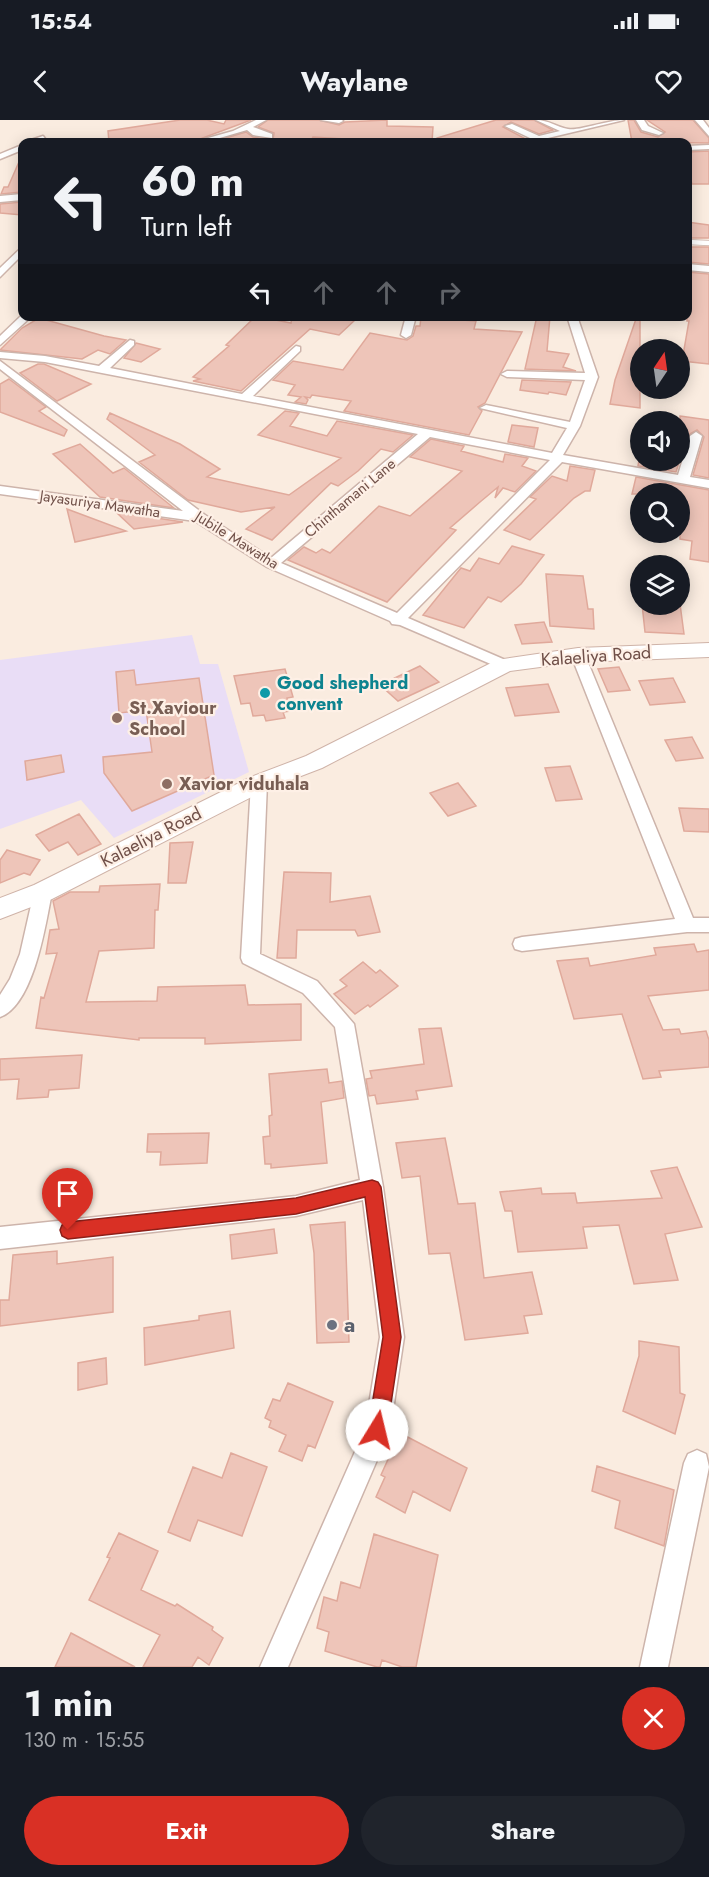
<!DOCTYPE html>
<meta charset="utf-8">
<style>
:root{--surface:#171b24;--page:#20242c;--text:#f1f3f6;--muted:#9ea1a6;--accent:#d93025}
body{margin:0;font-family:Jost,sans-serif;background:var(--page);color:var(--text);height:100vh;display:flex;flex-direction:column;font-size:22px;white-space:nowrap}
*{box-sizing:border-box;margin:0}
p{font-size:20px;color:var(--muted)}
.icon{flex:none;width:33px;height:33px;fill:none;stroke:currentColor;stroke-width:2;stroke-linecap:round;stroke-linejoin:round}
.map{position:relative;height:1547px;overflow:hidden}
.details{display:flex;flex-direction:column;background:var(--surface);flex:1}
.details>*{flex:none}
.hud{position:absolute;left:18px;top:18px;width:674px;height:183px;border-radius:12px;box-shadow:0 3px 15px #0003;background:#171b24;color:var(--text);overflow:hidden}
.needle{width:39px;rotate:13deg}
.controls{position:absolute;left:630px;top:219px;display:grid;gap:12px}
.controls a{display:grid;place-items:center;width:60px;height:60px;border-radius:50%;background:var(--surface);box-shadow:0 3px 15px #0003;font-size:30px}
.pin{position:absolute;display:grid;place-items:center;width:51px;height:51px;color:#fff;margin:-62px -26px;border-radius:50% 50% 50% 0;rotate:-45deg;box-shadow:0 0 6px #0007}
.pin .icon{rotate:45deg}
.me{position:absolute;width:66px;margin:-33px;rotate:9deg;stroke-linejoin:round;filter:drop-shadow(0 0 4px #0008)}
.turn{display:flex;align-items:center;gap:21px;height:126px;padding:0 24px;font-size:27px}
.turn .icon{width:78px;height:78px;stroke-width:2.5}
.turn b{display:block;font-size:42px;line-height:51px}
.lanes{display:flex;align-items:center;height:57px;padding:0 24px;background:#0003;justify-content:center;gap:30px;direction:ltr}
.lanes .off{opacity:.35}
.round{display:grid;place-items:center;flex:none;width:63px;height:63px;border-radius:32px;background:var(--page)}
.head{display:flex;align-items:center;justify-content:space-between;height:102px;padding:0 24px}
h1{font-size:36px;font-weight:700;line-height:45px}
.primary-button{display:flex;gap:12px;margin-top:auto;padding:12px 24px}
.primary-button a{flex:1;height:69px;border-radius:36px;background:var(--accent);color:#fff;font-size:24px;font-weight:700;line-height:69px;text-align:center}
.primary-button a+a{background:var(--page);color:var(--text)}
.status{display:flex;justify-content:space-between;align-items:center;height:42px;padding:0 30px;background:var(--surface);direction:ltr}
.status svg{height:16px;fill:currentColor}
header{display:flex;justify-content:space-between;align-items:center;height:78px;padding:0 24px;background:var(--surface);font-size:27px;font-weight:700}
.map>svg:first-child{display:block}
</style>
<div class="status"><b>15:54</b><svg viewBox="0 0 49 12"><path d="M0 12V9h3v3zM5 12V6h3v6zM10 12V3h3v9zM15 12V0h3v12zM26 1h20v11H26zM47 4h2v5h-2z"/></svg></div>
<header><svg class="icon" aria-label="back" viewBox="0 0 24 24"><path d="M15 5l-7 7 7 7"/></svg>Waylane<svg class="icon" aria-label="heart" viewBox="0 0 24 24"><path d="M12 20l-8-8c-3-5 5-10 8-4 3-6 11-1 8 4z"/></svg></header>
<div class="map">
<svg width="709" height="1547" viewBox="0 0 709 1547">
<rect width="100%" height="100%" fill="#faece0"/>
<path fill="#e9ddf6" d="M192,515L200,544H218L249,652L114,718L81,680L0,709V540Z"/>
<path fill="#eec5b9" stroke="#e0a99b" stroke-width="1.5" d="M180,0H207L224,4L226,0H251L192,22H109L108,11Z
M268,0H319L339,5L345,2L387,0V6L433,7L432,22H361V20L313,17L310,22H212L246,12L253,17L273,20L274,13L258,7Z
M496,0H534L553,10L539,14L511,2L503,7L524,18L517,22H437V18Z
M628,0H634L641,12L658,17L665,12L647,0H693L709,18V23L632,22Z
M709,31V64H692L687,47V32Z
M22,35V72L1,74L4,67H8Z
M22,82V95L0,93V84Z
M687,102L709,105V118H687Z
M687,127H709V144L687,142Z
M687,152L709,154V244L682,241L689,201H687Z
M256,196L291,203L292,196H338L355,200L339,215L310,209L241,271L193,261L200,259L193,257L229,226L226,225Z
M537,196H550L547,231L569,234L563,247L576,251L525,249Z
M637,196H640V288L610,284L615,260Z
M421,197L476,201L474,209L522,212L485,283L478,287L482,291L469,315L344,291L351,281L312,275L310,278L305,277L308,280L306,284L295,282L301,277L288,275L295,265L273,260L293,241L343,250L370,213L407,220L413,216L416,206H420Z
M39,198L104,216L126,220L110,234L98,230L82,239L0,230L22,208Z
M136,223L160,229L141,242L124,238Z
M38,244H44L91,264L57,281L20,253Z
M9,259L46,287L39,291L67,310L64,316L0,292V264Z
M522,260L571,262L566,275L549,272L548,274L520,270Z
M285,291L299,293L290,306L327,316L337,301L413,315L393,332L381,329L358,351L338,366L331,363L272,420L246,409L275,387L241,392L188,380L139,342L155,335L107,299L110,293L180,324L220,349L207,357L289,375L341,338L258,315Z
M680,296L709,300V358L693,355L704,317L697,310L688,315L676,352L638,346L639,340H680Z
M512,305L538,308L534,327L508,322Z
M431,319L464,326L461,331L503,342L505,334L528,338L522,346L536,351L515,372L503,368L495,378L498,367L480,382L450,408L456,410L387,482L288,440L304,427L316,433L322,429L330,433L379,386L410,396L462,351L410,337Z
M80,324L113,353L124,348L174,388L100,377L53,334Z
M570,346L595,350L590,371H585L574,378L530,420L504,410L536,379L530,377L552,356L567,361Z
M636,357L709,370V442L690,439L692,421L680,419V374H632Z
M67,389L126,411L75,422Z
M116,392L183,402L134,409Z
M512,426L544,435L521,464L501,482L488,477L464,508L423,495L461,448L470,451L479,438L499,444Z
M546,454L583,456L588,489H593L594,509L550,506Z
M642,484H680L684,514L645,512Z
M544,502L552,522L522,524L515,505Z
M420,546L439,562L398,581L380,565Z
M619,547L630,570L608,572L598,549Z
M285,549L293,577L287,578L290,591L283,592L285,598L266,601L264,595L253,596L250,583L241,584L234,556Z
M134,550L136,565L199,558L214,655L132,691L104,653L103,637L152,632L146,590L119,593L116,552Z
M673,558L685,582L650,585L639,561Z
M548,564L559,592L515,596L506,568Z
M692,617L703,638L676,641L665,620Z
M61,635L64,652L27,660L25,641Z
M570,646L582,679L556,681L545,648Z
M458,663L476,686L448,696L430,673Z
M679,688L709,689V712L684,711Z
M79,694L101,724L78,735L68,722L49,731L36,715Z
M193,722L186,763H168L170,723Z
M7,730L40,740L30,755L24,753L0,763V740Z
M284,752L331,753L330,782L370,776L380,812L358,816L355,810H297L296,838H277Z
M160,764L158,790H155L154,828L99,831L86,882L157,881L158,867L245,865L248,885L301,884V920L205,924V918H139V920L36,908L41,877L44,878L57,833L46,834L50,810L59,809L53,781L70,772H99L100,766Z
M694,824L697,832L709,830V870L648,876L663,910L679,909L681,914L706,911L709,920V947L659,951L661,957L643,959L622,894L574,899L557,841L588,838L590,846L656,835L654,828Z
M363,842L376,853L380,850L398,866L370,887L368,885L355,894L334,874L347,866L340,860Z
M441,908L452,966L416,971L418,979L377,984L375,975L369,976L366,959L372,958L370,951L424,944L419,909Z
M82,935L79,968L49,970L48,977L17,979L19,959L0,960V939Z
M327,949L329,963L342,961L344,978L321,982L327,1043L271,1048V1044H265L263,1017L270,1016L269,996L272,995L269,954Z
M209,1013L207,1043L160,1045L161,1032H147L148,1014Z
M445,1018L458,1084L475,1083L484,1158L532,1152L542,1194L524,1196L528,1213L465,1220L450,1133L429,1134L420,1056L402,1058L396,1023Z
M677,1047L702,1107L665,1114L678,1160L634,1164L619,1105L583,1107L587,1128L518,1132L512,1091H505L500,1072L541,1068L542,1074L575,1073L577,1083L662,1078L651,1051Z
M345,1102L349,1222L317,1223L314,1133L310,1105Z
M274,1109L277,1133L232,1139L230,1115Z
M57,1131V1144L113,1137V1192L0,1206V1180H9L13,1135Z
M230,1191L234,1228L145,1245L144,1208L199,1200V1196Z
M639,1221L679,1227L680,1273L685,1275L675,1314L623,1291L639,1236Z
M106,1238L107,1264L78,1270V1243Z
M288,1263L333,1282L315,1328L308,1325L302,1341L279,1331L286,1315L269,1307L271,1301L265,1298L273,1279L280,1281Z
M400,1313L467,1348L450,1391L413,1371L405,1393L376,1377L385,1357L381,1355Z
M231,1333L267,1347L242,1416L198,1400L190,1421L168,1412L193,1347L222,1358Z
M597,1346L674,1370L664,1426L615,1408L620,1381L592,1371Z
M119,1413L158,1431L141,1470L175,1486L177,1484L213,1507L212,1510L223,1518L209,1545L198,1537L192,1547H143L160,1515L89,1480L110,1438L107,1437Z
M374,1414L438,1435L416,1547H402L382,1540L380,1547H377L325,1531L329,1512L317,1508L324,1477L337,1481L341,1462L360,1468Z
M71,1513L135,1547H55Z"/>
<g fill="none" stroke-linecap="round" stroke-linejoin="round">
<g stroke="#cdb4ab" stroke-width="6">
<path id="lane" d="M687,122L709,123"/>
</g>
<g stroke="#cdb4ab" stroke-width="3">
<path id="street" d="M256,0H266L253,7L272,14V18L253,15L247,10L206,22H194L233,11Z
M321,0H342L343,1L339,3Z
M536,0C549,0 556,7 568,9C580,11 607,0 624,0L531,22H519L530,18L505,6L512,4L539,16L560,11Z
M636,0H644L648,6L663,13L659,15L642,10Z
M695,0H703L709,8V16Z
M43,16L46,20L30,22L31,20Z
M22,25V30L0,39V34Z
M709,25V29L687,30V26Z
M22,74V80L0,82V76Z
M22,127V135L0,157V148Z
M687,144L709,146V152L687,150Z
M22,195L32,196L0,225V216Z
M406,196H416L411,215L406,218L401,215Z
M567,196H577L598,257L580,306L563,335L678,355L690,316L696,312L702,316L690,357L709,360V368L562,342L408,498L510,542L512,545L510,548H500L400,505L392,504L390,501L267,447L195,401L0,374V366L183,391L0,249V241L205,395L271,438L418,314L45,242L0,238V232L45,236L99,246L130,220L134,221V225L110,248L242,274L296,226L300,227V231L253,276L552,333L567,308L480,288L486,285L570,302L585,260L507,257L501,254L507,251L585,253ZM430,317L550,340L397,493L281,443Z
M578,530L585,535L693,798H709V812H687L522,831L515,829L513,824L515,819L522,817L675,799L571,535Z
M259,657L267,663L260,834L317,861L354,904L383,1067L404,1217L390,1310L288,1547H260L365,1309L380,1217L363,1080L296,1096L0,1129V1107L296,1076L360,1060L335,907L303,873L243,843L241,838L251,663Z
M43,765L49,767L52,772C46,803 34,885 0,897V875L10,859L20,834L34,772L37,767Z
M697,1330L706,1334L709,1347L668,1547H640L684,1343L688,1334Z"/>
</g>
<g stroke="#cfb3a8" stroke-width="2">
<path id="secondary" d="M709,523V537L578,542L510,551L322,648L267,669L52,779L0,799V778L34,765L251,657L306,636L497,540L578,528Z"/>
</g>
<use href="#lane" stroke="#fff" stroke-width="4.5"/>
<use href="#street" fill="#fff" fill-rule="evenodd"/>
<use href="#secondary" fill="#fff" fill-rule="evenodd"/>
</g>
<path fill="#d93025" stroke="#8d1f18" stroke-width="1.5" d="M372,1060L378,1062L381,1067L401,1217L387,1310L384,1317L377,1320L371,1317L368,1310L383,1217L365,1077L296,1094L68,1119L62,1116L60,1110L62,1105L68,1102L296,1078Z"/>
<circle fill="#0f9aa8" stroke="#fef0e6" stroke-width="2" cx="265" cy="573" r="6"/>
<g fill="#8d6e63" stroke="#fef0e6" stroke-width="2">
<circle cx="117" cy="598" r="6"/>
<circle cx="167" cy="664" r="6"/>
</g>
<circle fill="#6b7280" stroke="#fef0e6" stroke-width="2" cx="332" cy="1205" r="6"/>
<g text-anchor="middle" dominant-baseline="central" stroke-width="4.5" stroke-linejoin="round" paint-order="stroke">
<g font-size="15" fill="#705049" stroke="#fef0e6">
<text transform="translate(350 378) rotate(-40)">Chinthamani Lane</text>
<text transform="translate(100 384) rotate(8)">Jayasuriya Mawatha</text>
<text transform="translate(237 420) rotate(32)">Jubile Mawatha</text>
</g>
<g font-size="18" fill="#705049" stroke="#fef0e6">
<text transform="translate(596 536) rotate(-4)">Kalaeliya Road</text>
<text transform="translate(151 717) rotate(-27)">Kalaeliya Road</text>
</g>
<g font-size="18" font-weight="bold" fill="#0d838f" stroke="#fef0e6" text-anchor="start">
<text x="277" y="563">Good shepherd<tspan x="277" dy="21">convent</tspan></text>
</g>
<g font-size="18" font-weight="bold" fill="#785e54" stroke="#fef0e6" text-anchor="start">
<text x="129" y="588">St.Xaviour<tspan x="129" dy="21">School</tspan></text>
<text x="179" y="664">Xavior viduhala</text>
</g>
<g font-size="21" font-weight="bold" fill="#5b616d" stroke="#fef0e6" text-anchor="start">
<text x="344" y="1205">a</text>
</g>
</g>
</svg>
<div class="controls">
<a><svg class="needle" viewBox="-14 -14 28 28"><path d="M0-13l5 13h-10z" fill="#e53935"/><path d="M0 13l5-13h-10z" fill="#9ea1a6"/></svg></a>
<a><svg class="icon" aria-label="sound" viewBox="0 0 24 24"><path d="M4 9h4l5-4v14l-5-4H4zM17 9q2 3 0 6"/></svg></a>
<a><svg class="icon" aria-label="search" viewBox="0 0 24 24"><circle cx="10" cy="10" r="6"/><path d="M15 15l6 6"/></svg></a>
<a><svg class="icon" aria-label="layers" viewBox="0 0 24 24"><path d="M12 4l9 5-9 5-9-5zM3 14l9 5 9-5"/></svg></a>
</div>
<div class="pin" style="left:68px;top:1110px;background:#d93025"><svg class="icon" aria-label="arrive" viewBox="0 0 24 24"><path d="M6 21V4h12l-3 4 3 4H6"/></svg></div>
<svg class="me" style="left:377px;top:1310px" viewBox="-20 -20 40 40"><circle r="19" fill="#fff"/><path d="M0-13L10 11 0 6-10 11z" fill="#d93025"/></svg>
<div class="hud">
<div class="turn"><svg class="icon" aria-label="left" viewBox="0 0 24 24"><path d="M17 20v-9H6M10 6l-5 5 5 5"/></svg><div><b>60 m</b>Turn left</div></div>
<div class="lanes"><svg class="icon" aria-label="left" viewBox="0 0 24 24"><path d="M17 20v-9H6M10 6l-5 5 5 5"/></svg><svg class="icon off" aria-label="ahead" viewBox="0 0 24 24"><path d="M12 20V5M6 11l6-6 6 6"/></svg><svg class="icon off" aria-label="ahead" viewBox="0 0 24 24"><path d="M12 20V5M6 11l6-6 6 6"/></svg><svg class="icon off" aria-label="right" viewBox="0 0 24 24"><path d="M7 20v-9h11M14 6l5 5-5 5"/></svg></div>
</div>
</div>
<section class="details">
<div class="head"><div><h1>1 min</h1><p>130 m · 15:55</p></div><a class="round" style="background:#d93025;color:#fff"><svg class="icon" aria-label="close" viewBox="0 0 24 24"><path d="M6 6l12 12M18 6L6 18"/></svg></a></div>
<div class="primary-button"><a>Exit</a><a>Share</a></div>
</section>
